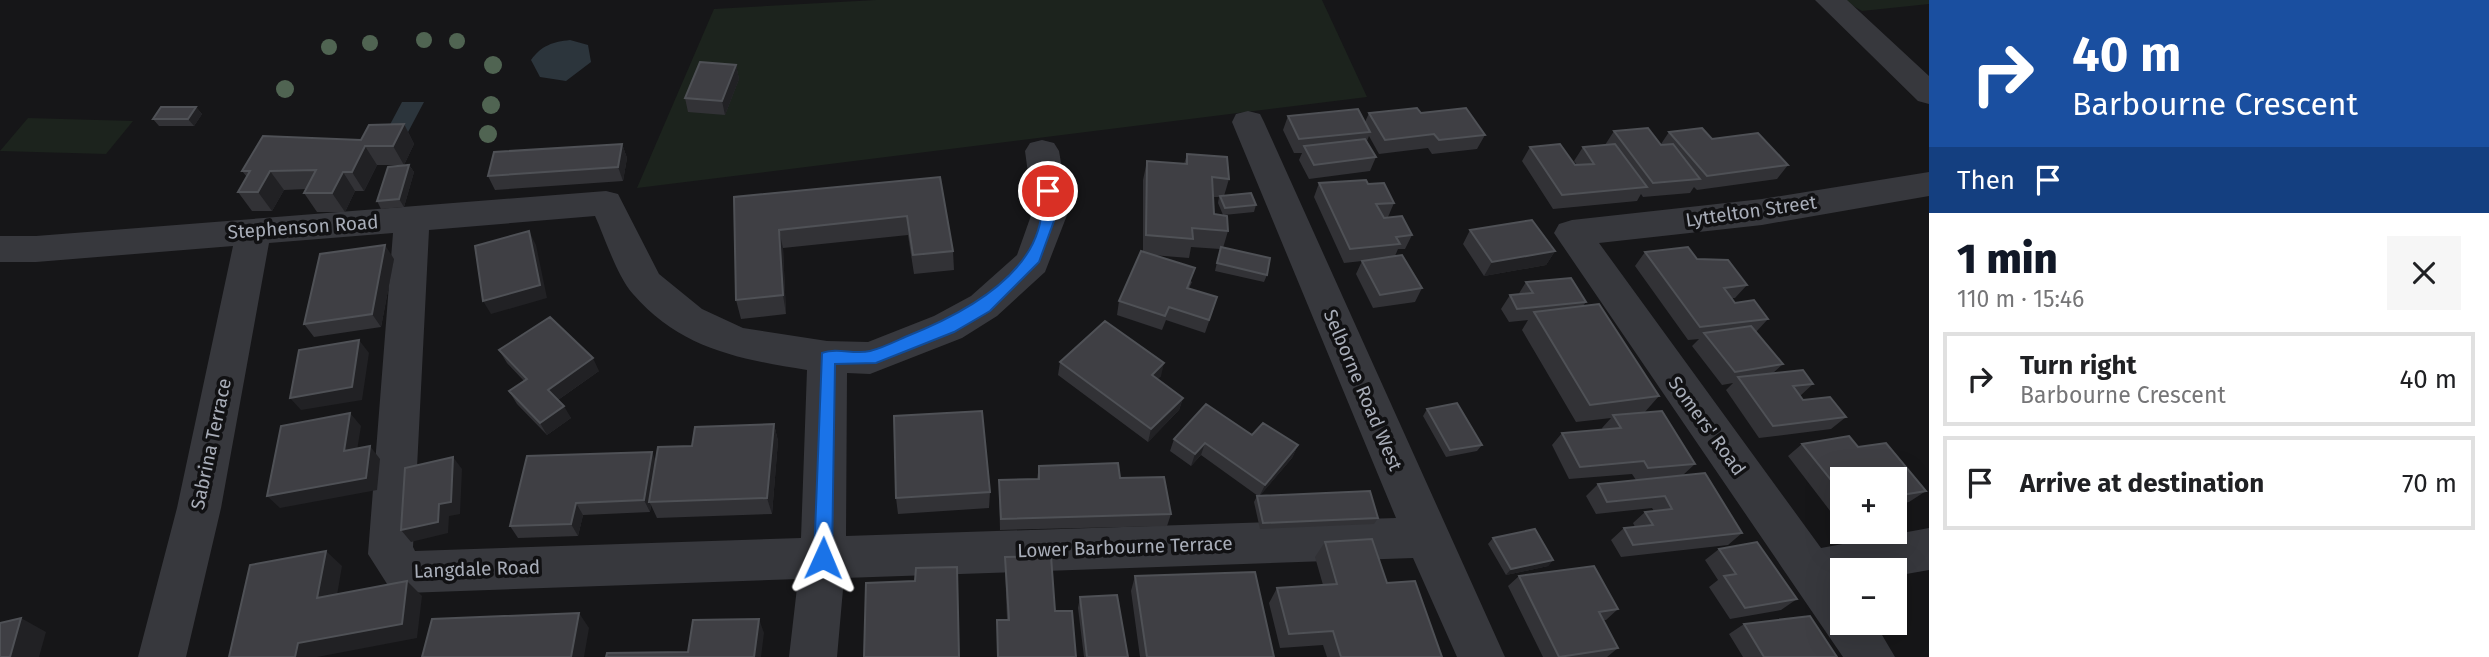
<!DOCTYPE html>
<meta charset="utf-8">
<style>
:root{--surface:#fff;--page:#f6f6f6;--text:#202124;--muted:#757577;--line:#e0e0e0;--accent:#111827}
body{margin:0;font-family:"Fira Sans",sans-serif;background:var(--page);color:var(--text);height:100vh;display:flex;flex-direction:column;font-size:26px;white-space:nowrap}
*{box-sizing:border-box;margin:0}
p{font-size:23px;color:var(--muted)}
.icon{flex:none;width:38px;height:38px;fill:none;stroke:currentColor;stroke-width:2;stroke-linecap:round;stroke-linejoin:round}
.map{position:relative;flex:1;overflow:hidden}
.drawer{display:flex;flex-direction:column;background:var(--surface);width:560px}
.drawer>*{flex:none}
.hud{background:#1a4fa0;color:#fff;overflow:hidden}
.tools{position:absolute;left:1830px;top:467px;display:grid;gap:14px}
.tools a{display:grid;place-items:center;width:77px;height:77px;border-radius:0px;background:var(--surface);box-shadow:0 7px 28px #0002;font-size:35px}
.pin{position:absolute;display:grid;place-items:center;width:60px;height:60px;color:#fff;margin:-30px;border:4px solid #fff;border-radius:50%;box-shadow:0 2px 7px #0007}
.me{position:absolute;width:77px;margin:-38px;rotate:1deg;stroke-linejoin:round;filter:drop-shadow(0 0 5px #0008)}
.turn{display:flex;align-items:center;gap:24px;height:147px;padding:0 28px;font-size:32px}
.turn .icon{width:91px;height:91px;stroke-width:2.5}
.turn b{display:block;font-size:49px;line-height:60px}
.then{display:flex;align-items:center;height:66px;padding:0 28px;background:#0003;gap:14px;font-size:26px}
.round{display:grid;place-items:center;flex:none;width:74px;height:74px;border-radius:0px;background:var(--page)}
.summary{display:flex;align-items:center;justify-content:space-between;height:119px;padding:0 28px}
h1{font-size:42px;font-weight:800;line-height:52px;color:var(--accent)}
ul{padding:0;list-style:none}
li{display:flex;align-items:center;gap:21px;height:94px;margin:0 14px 10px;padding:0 14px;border:4px solid var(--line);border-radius:0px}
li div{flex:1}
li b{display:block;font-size:26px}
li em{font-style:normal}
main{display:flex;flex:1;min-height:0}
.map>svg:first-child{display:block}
</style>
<main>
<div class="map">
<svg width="1929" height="657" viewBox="0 0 1929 657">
<rect width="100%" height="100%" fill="#161618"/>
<path fill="#1c231d" d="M876,0H1322L1367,97L637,188L714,9Z
M1843,0H1929V4L1862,11Z
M28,118L133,121L106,154L0,151Z"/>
<path fill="#2c353c" d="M570,40L588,45L591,62L566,81L540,77L531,60C542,45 553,42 570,40Z
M402,102H424L407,134H385Z"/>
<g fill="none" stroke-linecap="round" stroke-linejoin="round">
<path fill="#37383d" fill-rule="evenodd" d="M1815,0H1847L1929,76V104L1918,101Z
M1248,111L1260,114L1264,122L1505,657H1457L1413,558L844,578L837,657H789L798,579L405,593L389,587L368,554L393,233L269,243L221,508L186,657H138L177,508L233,246L36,262H0V236H36L606,191L618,194L659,274L702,309L743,328L827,341L868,342L934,316L971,296L1017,255L1033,210L1025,151L1030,143L1042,140L1054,143L1059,151L1069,210L1045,272L997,316L962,338L870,374L847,373L846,536L1396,518L1232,122L1236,114ZM595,216C605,238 617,276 633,294C681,349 739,359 807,370L801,538L415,551L413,547L429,230Z
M1929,172V196L1762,225L1599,243L1821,548L1929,528V570L1895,576V570H1843V623H1875L1895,657H1843L1554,233L1559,224L1572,220L1762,199Z"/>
</g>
<g fill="#506452">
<circle cx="424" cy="40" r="8"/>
<circle cx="457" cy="41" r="8"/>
<circle cx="370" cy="43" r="8"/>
<circle cx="329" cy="47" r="8"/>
<circle cx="493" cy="65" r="9"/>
<circle cx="285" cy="89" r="9"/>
<circle cx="491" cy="105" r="9"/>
<circle cx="488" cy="134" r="9"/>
</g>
<path fill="#323236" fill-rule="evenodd" d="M736,65L739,79L725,115L688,112L685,98Z
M196,107L202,114L194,126H159L153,119Z
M1369,113H1421L1485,135L1477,149L1432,154L1428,148L1379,154L1369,136L1367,141L1376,157L1370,171L1309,179L1299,160L1302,153H1294L1283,130L1288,116L1365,122Z
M404,124L414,144L404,165H377L364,191H355L345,212H317L304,193L306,189L284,190L272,211H252L238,192L247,177L242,171L361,140Z
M1614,131L1661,144L1669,132L1712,139L1788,165L1777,179L1697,190L1694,187L1690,193L1643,197L1641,194L1637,201L1553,209L1522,161L1530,147L1575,165H1577L1574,161L1583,147L1605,145Z
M622,144L627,158L623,181L495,190L488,176Z
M1187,154L1229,179L1224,196L1256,205L1254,212L1224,215L1228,231L1223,248L1267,275L1264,282L1215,271L1220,249L1191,247L1189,258L1152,255L1192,282L1189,288L1213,310L1205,333L1166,320L1162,330L1117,315L1119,301L1143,252V180L1147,161L1184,164ZM1213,197H1219L1218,203L1223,215L1214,214Z
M409,165L414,172L404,207L381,209L377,201Z
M940,177L953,251L954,270L914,274L908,235L783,248L786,314L741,319L736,300L734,197Z
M1319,183L1368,184L1394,203L1388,217H1383L1412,235L1405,249H1398L1395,256L1422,288L1415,302L1373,308L1356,274L1362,261L1344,263L1314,197Z
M1470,230L1555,251L1546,265L1484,276L1463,244Z
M1645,252L1697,259L1747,285L1735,298H1732L1735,303L1768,319L1756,332L1783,364L1773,373L1813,384L1800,396L1803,400L1846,417L1831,429L1759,438L1726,390L1733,383L1722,385L1692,346L1699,339L1688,340L1635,266Z
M394,259L381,327L314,337L304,324Z
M1526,282L1586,302L1583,306L1659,396L1644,413L1695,464L1683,475L1742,533L1728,545L1621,557L1611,540L1624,528L1635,527L1633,523L1645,512L1654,511L1652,508L1596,514L1586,496L1598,484L1636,480L1632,474L1569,479L1552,445L1562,433L1603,430L1602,428L1611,418L1576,422L1522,330L1528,320L1509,322L1501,309L1510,295H1518Z
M499,350L599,371L558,400L571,418L547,435L517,404L509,391L524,381L507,363Z
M1060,362L1161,376L1157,379L1183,398L1179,410L1148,442L1058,375Z
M1427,409L1482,445L1477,451L1446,457L1423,416Z
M774,424L778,441L772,514L657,518L651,505L650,512L583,515L578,536L518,538L510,526L656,461L692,446Z
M1252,435L1298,445L1292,458L1260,495L1378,518L1374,524L1260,529L1254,502L1257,496H1258L1201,455L1191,466L1170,451L1174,439Z
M1802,444L1926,491L1909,502L1895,505V480H1843V514L1834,516L1788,456Z
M1039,466L1120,478L1171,514L1167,526L1000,530L999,492V480L1037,479Z
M990,492L989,508L898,514L896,498Z
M1493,538L1553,560L1548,566L1506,575L1488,544Z
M1325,542L1387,583L1442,657H1327L1323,645L1280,648L1269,603L1277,588L1323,585L1315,557Z
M1719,549L1797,599L1781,610L1730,619L1709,587L1718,580L1705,560Z
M1005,557L1055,611L1076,657H997V620H1007L1005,568Z
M1135,576L1274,657H1140L1131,591Z
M1519,576L1618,609L1606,620H1603L1618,648L1607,657H1543L1508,586Z
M1080,597L1128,657H1084L1078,608Z
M1744,624L1837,657H1743L1729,634Z"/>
<path fill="#212124" d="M736,65L739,79L725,115L722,101Z
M196,107L202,114L194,126L188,119Z
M404,124L414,144L404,165L393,146Z
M622,144L627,158L623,181L618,167Z
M365,146L377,165L364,191L352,172Z
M409,165L414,172L404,207L399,199Z
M270,171L284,190L272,211L258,192Z
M343,172L355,191L345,212L332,193Z
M779,230L783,248L786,314L783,295Z
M529,231L536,245L547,298L491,314L483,301Z
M385,245L394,259L381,327L372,314Z
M1555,251L1546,265L1484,276L1492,262Z
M359,340L369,353L362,400L301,410L290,398Z
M593,358L599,371L555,402L548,390Z
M1164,363L1161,376L1149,388L1152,375Z
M1183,398L1179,410L1148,442L1151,429Z
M564,406L571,418L547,435L540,423Z
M350,413L361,426L355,463L344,451Z
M774,424L778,441L772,514L767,498Z
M1205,443L1201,455L1191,466L1195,454Z
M1298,445L1292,458L1259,497L1265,485Z
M370,446L380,459L377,490L280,508L267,496Z
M652,452L657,464L649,502L651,505L650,512L644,500Z
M453,457L462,469L460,514L449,516L448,533L411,542L401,530Z
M576,503L583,515L578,536L571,524Z
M326,551L342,566L334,613L317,598Z
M1553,560L1548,566L1506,575L1511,569Z
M407,581L422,596L417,638L317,657H295L298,643Z
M579,613L589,628L584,657H571Z
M21,618L46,632L39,657H10Z
M759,619L764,633L761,657H754Z"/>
<path fill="#3f3f44" stroke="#4f5156" stroke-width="2" d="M700,62L736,65L722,101L685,98Z
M161,107H196L188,119H153Z
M1417,108L1421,113L1466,108L1485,135L1439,140L1434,134L1385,140L1369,113Z
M1358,109L1370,132L1299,139L1288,116Z
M404,124L393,146H365L352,172H343L332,193H304L316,170L270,171L258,192H238L250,171H242L263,136L361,140L369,125Z
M1648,128L1661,145L1673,144L1700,179L1653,183L1614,131Z
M1702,128L1712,139L1758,133L1788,165L1707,176L1669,132Z
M1365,139L1376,157L1314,165L1304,146Z
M622,144L618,167L488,176L494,152Z
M1560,144L1575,165L1594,164L1583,147L1615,144L1647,187L1562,195L1530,147Z
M1187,154L1227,157L1229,179L1212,177L1214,214L1227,216L1228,231L1192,228L1193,239L1146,235L1147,161L1187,164Z
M409,165L399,199L377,201L388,167Z
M940,177L953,251L913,255L907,216L779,230L783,295L736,300L734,197Z
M1366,180L1368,184L1384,183L1394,203L1376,204L1384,218L1402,216L1412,235L1396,237L1400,244L1350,249L1319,183Z
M1251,193L1256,205L1225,208L1220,196Z
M1532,220L1555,251L1492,262L1470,230Z
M529,231L540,285L483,301L475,246Z
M385,245L372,314L304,324L320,254Z
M1221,247L1270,258L1267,275L1217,263Z
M1688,247L1697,259L1728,260L1747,285L1724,288L1735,303L1754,300L1768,319L1700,327L1645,252Z
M1141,251L1195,268L1187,288L1217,297L1209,320L1169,307L1165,316L1119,301Z
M1402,255L1422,288L1380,295L1362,261Z
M1571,278L1586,302L1517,309L1510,295L1533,293L1526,282Z
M1599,304L1659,396L1590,405L1534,312Z
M550,317L593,358L548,390L564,406L540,423L509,391L527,379L499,350Z
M1105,321L1164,363L1152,375L1183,398L1151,429L1060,362Z
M1751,326L1783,364L1735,372L1704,333Z
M359,340L352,387L290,398L299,350Z
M1803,370L1813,384L1793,386L1803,400L1830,397L1846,417L1773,426L1738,377Z
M1457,403L1482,445L1450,450L1427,409Z
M1206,404L1252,435L1263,423L1298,445L1265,485L1205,443L1195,454L1174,439Z
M982,411L990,492L896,498L894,416Z
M1662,411L1695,464L1648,468L1644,461L1580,467L1562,433L1621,428L1613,415Z
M350,413L344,451L370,446L366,478L267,496L281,426Z
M774,424L767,498L649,502L658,447L692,446L695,427Z
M1849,436L1858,447L1886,443L1926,491L1895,496V480H1843V495L1802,444Z
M652,452L644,500L576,503L571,524L510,526L527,456Z
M453,457L451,502L439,504L438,522L401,530L405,468Z
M1118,463L1120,478L1164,477L1171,514L1001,519L999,480L1039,479V466Z
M1705,473L1742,533L1633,545L1624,528L1653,525L1645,512L1672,509L1665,496L1607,502L1598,484Z
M1370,491L1378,518L1263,523L1257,496Z
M1535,529L1553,560L1511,569L1493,538Z
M1372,539L1387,583L1415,581L1442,657H1341L1333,631L1289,634L1277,588L1337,584L1325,542Z
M1757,542L1797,599L1745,608L1724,576L1736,574L1719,549Z
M326,551L317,598L407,581L402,624L298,643L295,657H229L250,565Z
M1051,556L1055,611H1072L1076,657H998L997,620H1009L1005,557Z
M1594,566L1618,609L1599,612L1618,648L1559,657L1519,576Z
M957,567L959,657H864L866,583L915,581L916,568Z
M1255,572L1274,657H1147L1135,576Z
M1117,595L1128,657H1087L1080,597Z
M579,613L571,657H422L432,619Z
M1810,616L1837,657H1764L1744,624Z
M21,618L10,657H0V623Z
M759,619L754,657H606L607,653L688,652L693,620Z"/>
<path fill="#1a73e8" stroke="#114b97" stroke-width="2" d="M1048,186L1055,191L1058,210L1039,262L990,311L954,332L876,363L835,364L832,558L830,564L823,566L816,564L814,558L822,353C837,347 854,355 870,351C882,348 894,342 905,337C966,313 1052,268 1041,191Z"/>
<g text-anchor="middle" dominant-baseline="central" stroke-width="7" stroke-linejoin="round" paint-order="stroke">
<g font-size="19" fill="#a8adb8" stroke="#111113">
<text transform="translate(1751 211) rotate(-8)">Lyttelton Street</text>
<text transform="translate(303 227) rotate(-4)">Stephenson Road</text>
<text transform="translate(1363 390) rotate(67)">Selborne Road West</text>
<text transform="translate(1707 426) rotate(54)">Somers' Road</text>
<text transform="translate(211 444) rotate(-78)">Sabrina Terrace</text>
<text transform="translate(1125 547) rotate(-2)">Lower Barbourne Terrace</text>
<text transform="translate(477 569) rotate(-2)">Langdale Road</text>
</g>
</g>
</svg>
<div class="tools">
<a>+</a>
<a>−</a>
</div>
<div class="pin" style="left:1048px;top:191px;background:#d93025"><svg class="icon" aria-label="arrive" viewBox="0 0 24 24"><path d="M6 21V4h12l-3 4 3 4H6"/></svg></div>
<svg class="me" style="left:823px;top:558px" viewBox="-20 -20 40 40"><path d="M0-17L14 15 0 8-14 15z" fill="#1a73e8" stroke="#fff" stroke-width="4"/></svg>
</div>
<section class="drawer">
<div class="hud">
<div class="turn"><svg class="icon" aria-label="right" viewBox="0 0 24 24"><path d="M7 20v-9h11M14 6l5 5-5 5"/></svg><div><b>40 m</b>Barbourne Crescent</div></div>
<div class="then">Then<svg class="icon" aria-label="arrive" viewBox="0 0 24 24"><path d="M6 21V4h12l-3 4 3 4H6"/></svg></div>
</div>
<div class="summary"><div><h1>1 min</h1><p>110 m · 15:46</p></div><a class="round"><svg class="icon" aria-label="close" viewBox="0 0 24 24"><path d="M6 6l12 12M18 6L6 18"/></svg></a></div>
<ul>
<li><svg class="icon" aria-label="right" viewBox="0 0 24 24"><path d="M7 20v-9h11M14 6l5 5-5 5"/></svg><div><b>Turn right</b><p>Barbourne Crescent</p></div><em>40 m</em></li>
<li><svg class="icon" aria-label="arrive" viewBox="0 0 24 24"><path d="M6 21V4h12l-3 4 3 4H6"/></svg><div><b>Arrive at destination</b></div><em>70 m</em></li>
</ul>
</section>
</main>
